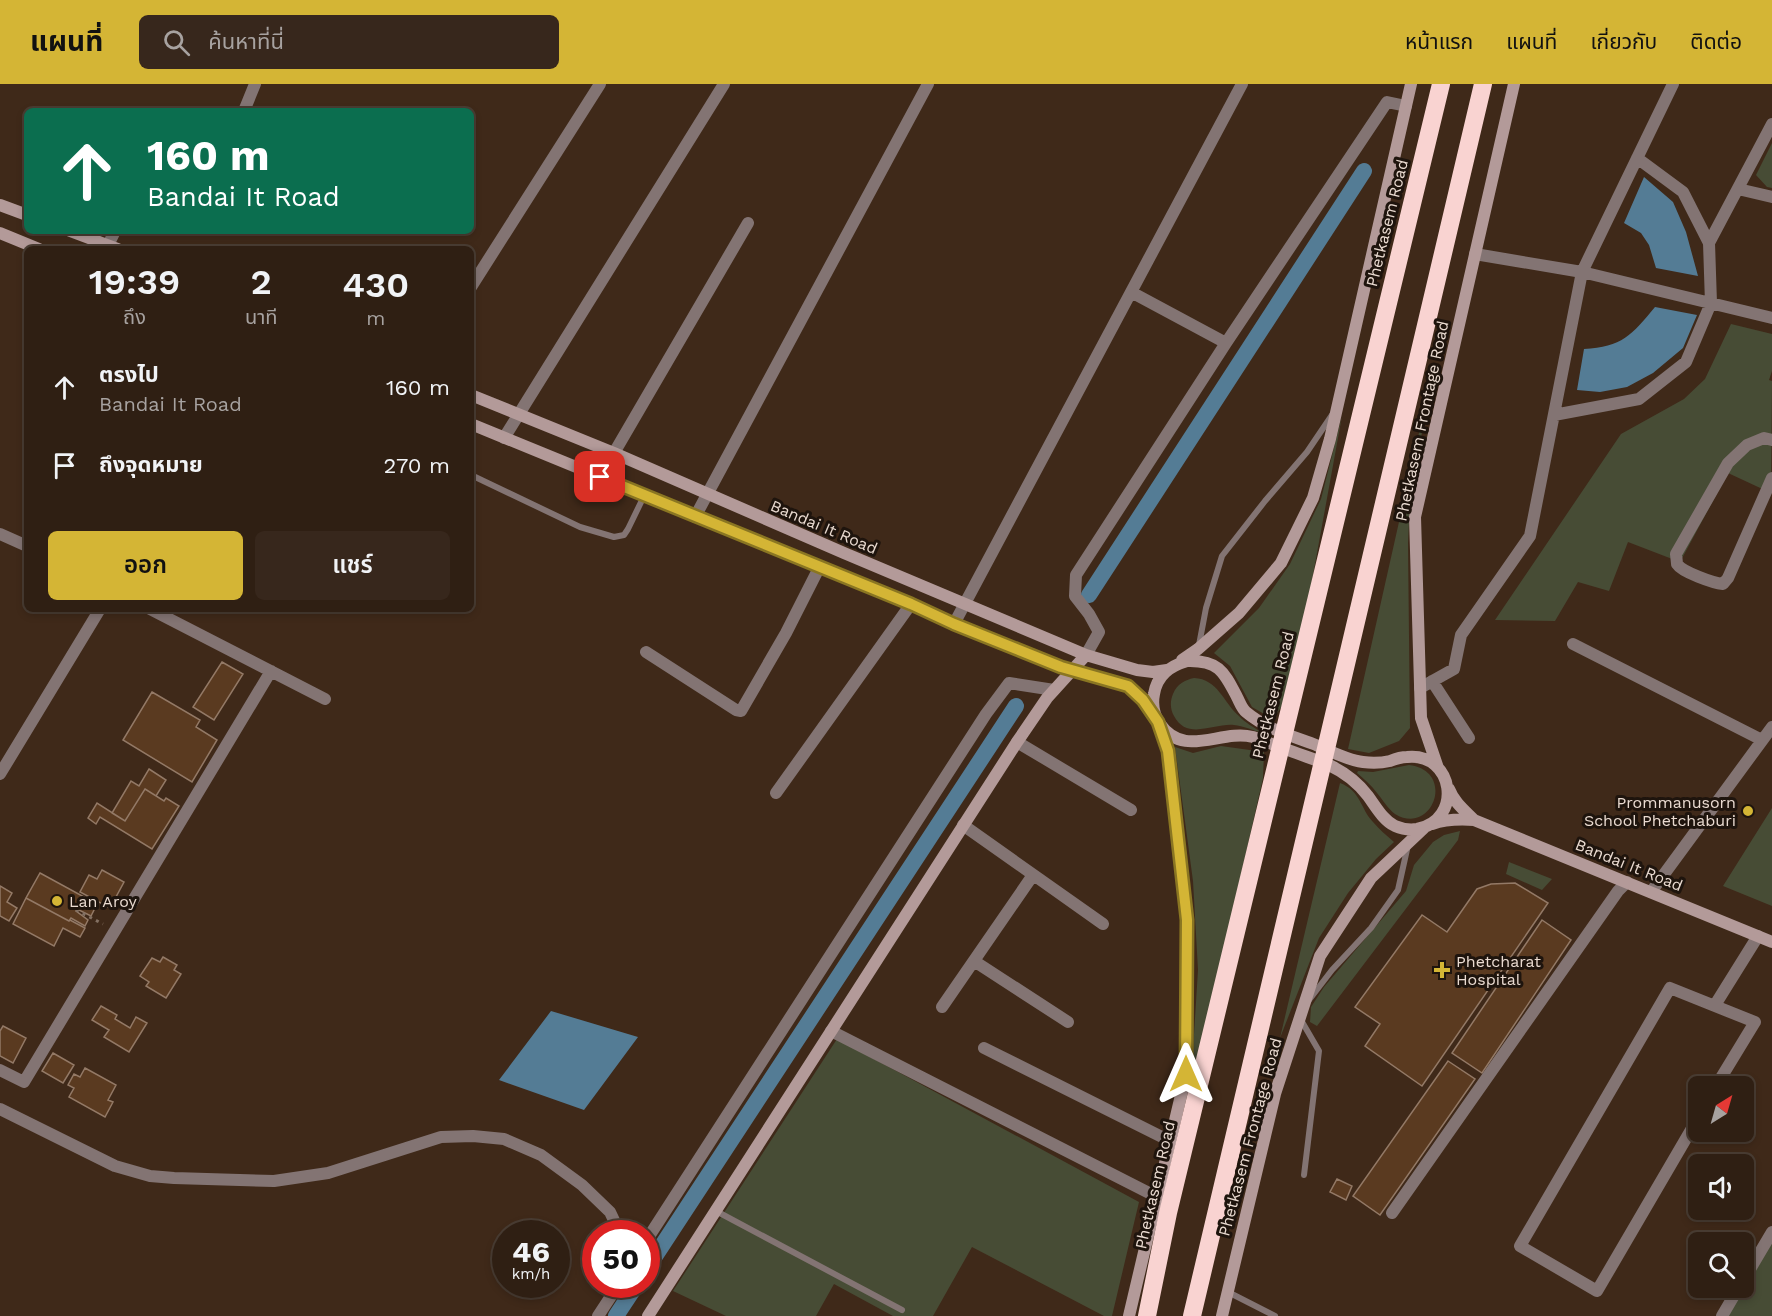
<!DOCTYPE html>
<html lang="th">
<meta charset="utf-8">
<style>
:root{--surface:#2f1f13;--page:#37271c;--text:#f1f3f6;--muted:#a7a2a0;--line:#4a3d33;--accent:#d4b535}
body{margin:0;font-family:"Work Sans","Noto Sans Thai",sans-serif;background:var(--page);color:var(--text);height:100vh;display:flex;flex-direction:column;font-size:22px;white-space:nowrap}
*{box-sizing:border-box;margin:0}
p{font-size:20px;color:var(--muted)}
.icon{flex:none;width:33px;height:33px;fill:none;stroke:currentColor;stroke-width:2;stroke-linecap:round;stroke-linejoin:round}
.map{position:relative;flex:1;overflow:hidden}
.side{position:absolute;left:24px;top:162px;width:450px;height:366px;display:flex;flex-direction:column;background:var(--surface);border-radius:9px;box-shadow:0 3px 9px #0003,0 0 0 2px var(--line)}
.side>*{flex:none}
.guide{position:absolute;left:24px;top:24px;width:450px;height:126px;border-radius:9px;box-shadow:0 3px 9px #0003,0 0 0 2px var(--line);background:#0b6e4f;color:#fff;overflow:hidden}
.needle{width:39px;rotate:37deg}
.buttons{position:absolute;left:1688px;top:992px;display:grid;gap:12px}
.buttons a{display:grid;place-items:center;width:66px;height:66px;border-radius:9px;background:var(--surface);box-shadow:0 3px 9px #0003,0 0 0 2px var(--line);font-size:30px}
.speed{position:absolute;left:492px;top:1136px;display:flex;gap:12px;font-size:30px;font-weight:700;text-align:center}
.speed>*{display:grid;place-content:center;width:78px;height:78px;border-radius:50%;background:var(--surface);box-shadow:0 3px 9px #0003,0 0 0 2px var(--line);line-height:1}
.speed small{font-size:15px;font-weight:400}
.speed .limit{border:9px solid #d22;background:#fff;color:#111}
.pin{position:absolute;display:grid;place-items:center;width:51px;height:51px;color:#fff;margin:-26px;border-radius:12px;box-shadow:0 3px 9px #0006}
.me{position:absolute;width:66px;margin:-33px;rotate:0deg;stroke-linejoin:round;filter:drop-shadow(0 0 4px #0008)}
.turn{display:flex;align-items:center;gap:21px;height:126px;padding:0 24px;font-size:27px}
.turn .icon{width:78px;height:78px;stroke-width:2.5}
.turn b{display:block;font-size:42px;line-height:51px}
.eta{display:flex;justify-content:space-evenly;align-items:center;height:102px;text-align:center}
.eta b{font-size:36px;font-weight:600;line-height:42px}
.action{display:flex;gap:12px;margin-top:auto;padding:12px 24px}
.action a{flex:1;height:69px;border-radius:9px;background:var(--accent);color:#111;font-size:24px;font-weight:600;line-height:69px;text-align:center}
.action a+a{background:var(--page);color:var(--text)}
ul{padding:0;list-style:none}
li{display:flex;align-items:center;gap:18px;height:78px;padding:0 24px}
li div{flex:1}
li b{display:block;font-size:22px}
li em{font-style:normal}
header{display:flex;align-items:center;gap:36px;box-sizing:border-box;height:84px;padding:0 30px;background:var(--accent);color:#111}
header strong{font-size:28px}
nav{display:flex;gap:33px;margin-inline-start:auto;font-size:21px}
.search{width:420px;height:54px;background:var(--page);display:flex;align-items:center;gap:15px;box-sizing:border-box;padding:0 21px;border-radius:9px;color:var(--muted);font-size:22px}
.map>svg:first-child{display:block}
</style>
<header>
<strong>แผนที่</strong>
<div class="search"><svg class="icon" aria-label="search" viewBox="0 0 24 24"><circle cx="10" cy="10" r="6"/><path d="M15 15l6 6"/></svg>ค้นหาที่นี่</div>
<nav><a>หน้าแรก</a><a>แผนที่</a><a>เกี่ยวกับ</a><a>ติดต่อ</a></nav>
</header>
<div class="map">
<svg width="1772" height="1232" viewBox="0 0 1772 1232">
<rect width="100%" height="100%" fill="#3f2919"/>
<path fill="#474c35" d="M1772,59V104L1767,103L1756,91Z
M1731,240L1772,250V287L1769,296L1772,297L1771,409L1728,389L1680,478L1628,458L1609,507L1578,498L1555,537L1495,536L1621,350L1684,315L1705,295Z
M1432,291L1410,417L1408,459L1410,644L1399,657L1369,669L1348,665Z
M1342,332L1309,513L1282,622L1273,635L1252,623L1230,582L1214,569L1259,524L1290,480L1321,415Z
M1194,594C1218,595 1223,618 1239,632C1245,639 1254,643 1262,649C1253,646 1243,642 1234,641C1214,639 1187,657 1174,632C1170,625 1170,617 1173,610C1177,600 1185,596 1194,594Z
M1221,662L1264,668L1263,694L1190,1015L1198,886L1193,797L1175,663L1193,669Z
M1409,681C1457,687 1432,753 1395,730C1388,725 1383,716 1377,709C1371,701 1364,695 1357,689L1358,687L1373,688Z
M1340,699C1361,707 1360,724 1373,738C1379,745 1387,752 1394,758L1376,775L1348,809L1319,854L1280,954Z
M1772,724V822L1723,802Z
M1460,747L1458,756L1317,942L1310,938L1311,923L1324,903L1406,807L1414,781L1433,758L1444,751Z
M1509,778L1552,795L1542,806L1506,790Z
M837,955L1139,1118L1112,1232H1104L972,1163L933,1232H893L834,1200L816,1232H726L673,1207Z
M1772,1155V1232H1728Z"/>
<path fill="#547c95" d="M1644,93L1673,118L1686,148L1698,192L1656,184L1649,161L1641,149L1624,139Z
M1655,223L1697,231L1683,264L1653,289L1627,303L1600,308L1577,306L1584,265C1622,263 1632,251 1655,223Z
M551,927L638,953L584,1026L499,996Z"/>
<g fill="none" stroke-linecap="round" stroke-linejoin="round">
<path stroke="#547c95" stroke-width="16" d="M1089,511L1364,87
M646,1186L1016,622
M616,1232L637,1200"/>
</g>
<path fill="#5a3a20" stroke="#937966" stroke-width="1.5" d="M222,578L243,590L214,636L193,623Z
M152,608L200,636L196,643L217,656L192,698L123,656Z
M149,685L166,696L156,712L145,705L125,737L112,729L131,697L139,702Z
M145,705L164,717L166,714L179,722L152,765L100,733L96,740L88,734L97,719L125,737Z
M102,786L124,798L110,824L80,808L89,791L97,795Z
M40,789L97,820L91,832L77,825L76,827L88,836L85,842L71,834L69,837L26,814Z
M1515,799L1548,819L1422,1002L1365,962L1380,940L1355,923L1422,831L1447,848L1477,805L1491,800Z
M0,802L12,809L7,818L17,824L9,837L0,832Z
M26,814L69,837L70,836L85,844L80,853L63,844L54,862L13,840Z
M1542,836L1571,856L1482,989L1452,969Z
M163,873L177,881L174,886L181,890L166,914L146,902L149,898L140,892L152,874L160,878Z
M101,922L117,931L115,935L130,944L136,933L147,939L129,968L104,953L109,946L92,936Z
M3,942L26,954L13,979L0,972V947Z
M53,969L74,981L63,999L42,987Z
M1448,977L1475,995L1380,1131L1353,1112Z
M85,984L116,1001L108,1016L113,1018L105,1033L69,1013L74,1004L68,1001L74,990L80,993Z
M1337,1095L1352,1102L1346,1116L1330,1108Z"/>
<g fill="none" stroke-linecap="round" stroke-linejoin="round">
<path stroke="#837062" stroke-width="3" stroke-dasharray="3 4.5" stroke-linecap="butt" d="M76,826L103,840"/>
<path stroke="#837473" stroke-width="6" d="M471,391L580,443L614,453L624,451L628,445L644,412
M1199,561L1206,524L1222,472L1265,417L1307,368L1332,331
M1309,916L1332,886L1371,844L1398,806L1408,761
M1301,936L1319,967L1304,1091
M716,1127L902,1226
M1228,1208L1275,1232"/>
<path stroke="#837473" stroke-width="12" d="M244,27L255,0
M1738,105L1772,113
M1709,159L1772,40
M108,161L115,147
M1475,170L1582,188L1772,234
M471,203L600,0
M1131,208L1226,259
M1554,331L1639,315L1686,278L1711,219L1709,159L1683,108L1637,74
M504,354L724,0
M1772,356L1764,354L1747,361L1728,379L1676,470C1676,470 1677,479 1677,480C1682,488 1713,499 1723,500L1728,494L1772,394
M600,393L748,139
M695,433L928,0
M0,450L27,462
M150,525L325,615
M954,540L1242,0
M1573,560L1762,656
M646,568L736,626L741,627L786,549L820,482
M1086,571L1099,548L1089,530L1075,512L1076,491L1226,259L1387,18L1406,22
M1432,597L1469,654
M1420,604L1454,585L1461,551L1530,452L1582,188L1673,0
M1017,658L1131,726
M0,690L100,525
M776,709L911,520
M963,741L1103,840
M1651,808L1772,643
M974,877L1068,938
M1715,921L1758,852
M942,923L1033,791
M831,947L1157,1113
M984,964L1170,1057
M0,986L24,998L271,587
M0,1025L115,1082L150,1092L174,1094L274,1097L328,1089L441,1053L473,1052L504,1055L541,1071L582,1101L610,1128L620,1149
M1698,1034L1597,1207L1520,1162L1670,904L1755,938L1716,1002
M1392,1129L1618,807L1627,798
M646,1157L986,630L1009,599L1054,606
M1743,1197L1772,1148
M598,1232L619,1200
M1722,1232L1739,1203"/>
<path stroke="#b39a99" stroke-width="12" d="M0,121L27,131
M70,147L118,165
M0,149L39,165
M471,311L614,369L844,469L1086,571L1137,586L1153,588L1167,586
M471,340L911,520L954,540L1061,583L1128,602L1143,616L1158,638L1164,654L1168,667L1187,836L1186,990L1129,1232
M1182,576L1198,565L1239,529L1281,479L1313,414L1330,355L1411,0
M1187,577C1219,576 1224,588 1237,613C1240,619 1242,625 1246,628C1266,645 1292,652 1316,661C1330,667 1347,676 1363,678C1371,679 1381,679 1390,677C1395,675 1401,673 1407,673C1454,668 1464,736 1417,745C1410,746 1402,745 1395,742C1383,736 1376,723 1368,712C1359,700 1344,688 1329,681C1314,675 1298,670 1283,664C1273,661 1263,656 1253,653C1220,645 1184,675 1160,640C1154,631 1152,620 1154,610C1157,591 1170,582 1187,577Z
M1438,684L1421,634L1415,433L1514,0
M1449,705C1454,718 1464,726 1474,736
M1432,740C1446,735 1459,735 1474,736L1772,858
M648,1232L1017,658L1047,614L1086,571
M1222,1232L1275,1010L1320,872L1371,794L1423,745"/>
<path stroke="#f9d3d1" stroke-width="18" d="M1147,1232L1168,1129L1441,0
M1192,1232L1483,0"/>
</g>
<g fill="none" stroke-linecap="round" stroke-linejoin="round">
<g stroke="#8a7622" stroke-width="15">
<path id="route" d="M600,393L911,520L954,540L1061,583L1128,602L1143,616L1158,638L1168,667L1187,836L1186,990"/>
</g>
<use href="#route" stroke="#d4b535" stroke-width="10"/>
</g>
<g fill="#d4b535" stroke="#1e140d" stroke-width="2">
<circle cx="1748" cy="727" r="6"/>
<circle cx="57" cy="817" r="6"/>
<path d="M1439 877h6v6h6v6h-6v6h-6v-6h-6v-6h6z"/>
</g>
<g text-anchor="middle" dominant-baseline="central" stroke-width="6" stroke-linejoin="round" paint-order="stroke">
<g font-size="16" fill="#eadbd1" stroke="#1e140d">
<text transform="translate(1387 139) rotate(-76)">Phetkasem Road</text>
<text transform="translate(1422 337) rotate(-78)">Phetkasem Frontage Road</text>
<text transform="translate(824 443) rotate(23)">Bandai It Road</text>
<text transform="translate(1273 611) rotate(-76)">Phetkasem Road</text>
<text transform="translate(1629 781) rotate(22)">Bandai It Road</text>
<text transform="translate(1250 1053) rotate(-75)">Phetkasem Frontage Road</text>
<text transform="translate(1155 1101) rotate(-77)">Phetkasem Road</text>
</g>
<g font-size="16" fill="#eadbd1" stroke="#1e140d" text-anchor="start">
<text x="1736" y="718" text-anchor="end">Prommanusorn<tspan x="1736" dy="18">School Phetchaburi</tspan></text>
<text x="69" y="817">Lan Aroy</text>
<text x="1456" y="877">Phetcharat<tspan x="1456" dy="18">Hospital</tspan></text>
</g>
</g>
</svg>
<div class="buttons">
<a><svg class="needle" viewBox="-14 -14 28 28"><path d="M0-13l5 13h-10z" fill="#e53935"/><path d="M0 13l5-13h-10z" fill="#a7a2a0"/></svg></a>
<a><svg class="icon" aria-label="sound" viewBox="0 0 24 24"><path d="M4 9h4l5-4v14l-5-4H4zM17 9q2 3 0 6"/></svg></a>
<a><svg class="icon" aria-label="search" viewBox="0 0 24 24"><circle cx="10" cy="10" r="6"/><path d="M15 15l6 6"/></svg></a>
</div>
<div class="speed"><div>46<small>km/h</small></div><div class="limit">50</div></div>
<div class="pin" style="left:600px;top:393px;background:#d93025"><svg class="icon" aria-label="arrive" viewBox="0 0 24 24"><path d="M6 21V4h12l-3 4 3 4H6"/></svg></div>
<svg class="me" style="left:1186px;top:990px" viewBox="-20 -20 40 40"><path d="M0-17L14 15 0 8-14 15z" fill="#d4b535" stroke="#fff" stroke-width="4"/></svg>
<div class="guide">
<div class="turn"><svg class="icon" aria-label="ahead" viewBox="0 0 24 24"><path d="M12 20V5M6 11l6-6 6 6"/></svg><div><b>160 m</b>Bandai It Road</div></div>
</div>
<section class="side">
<div class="eta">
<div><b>19:39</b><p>ถึง</p></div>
<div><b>2</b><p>นาที</p></div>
<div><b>430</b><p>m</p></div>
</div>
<ul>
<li><svg class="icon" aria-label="ahead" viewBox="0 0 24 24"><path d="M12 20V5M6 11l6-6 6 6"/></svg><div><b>ตรงไป</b><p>Bandai It Road</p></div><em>160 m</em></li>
<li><svg class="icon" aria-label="arrive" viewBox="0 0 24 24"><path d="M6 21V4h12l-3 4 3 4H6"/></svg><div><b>ถึงจุดหมาย</b></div><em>270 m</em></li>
</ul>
<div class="action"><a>ออก</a><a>แชร์</a></div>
</section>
</div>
